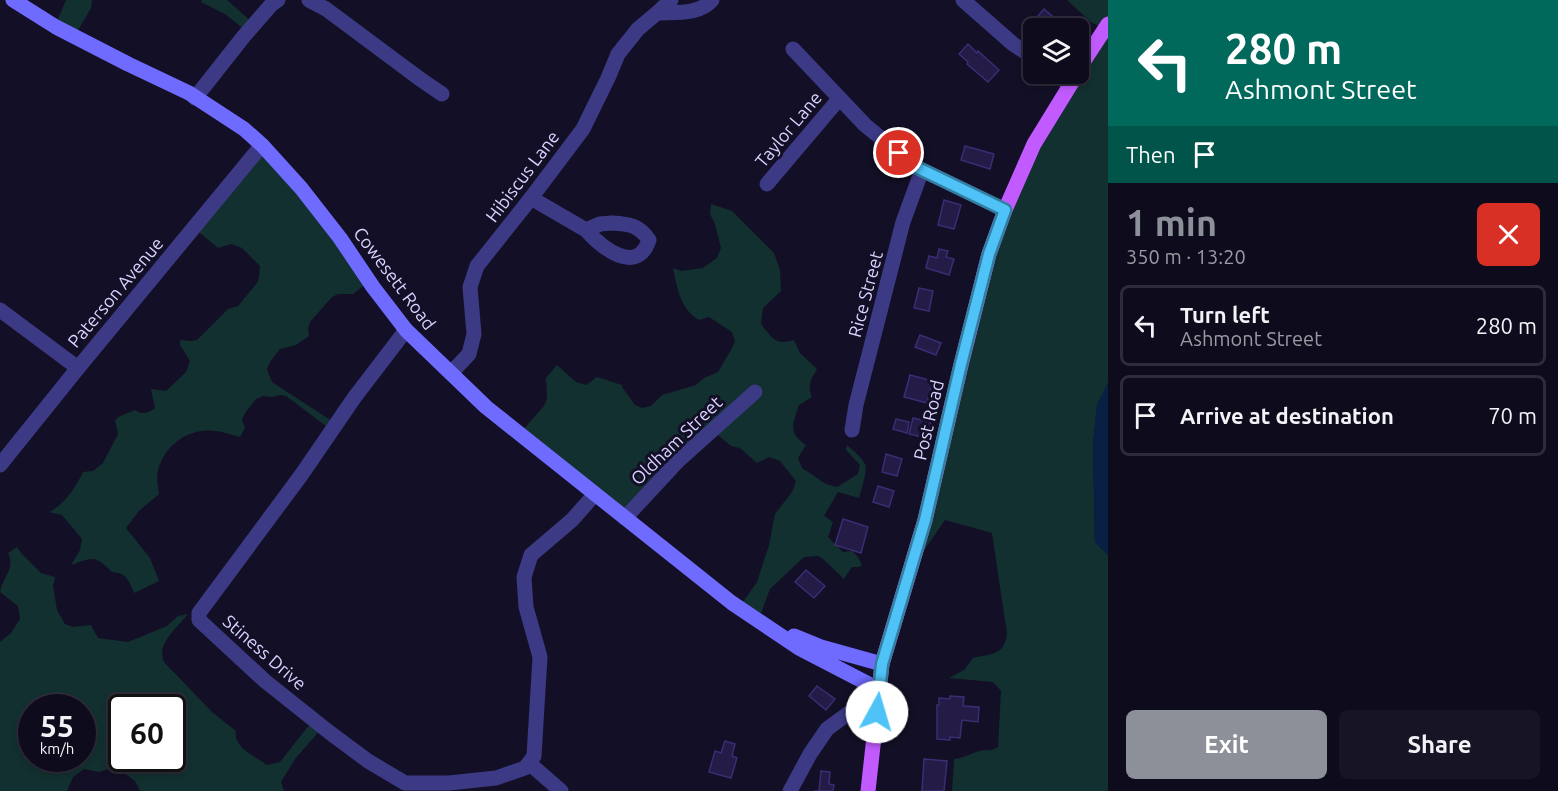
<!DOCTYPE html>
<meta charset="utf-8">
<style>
:root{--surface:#0e0b1c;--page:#171425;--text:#f1f3f6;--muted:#9b9ba3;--line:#2e2b3b;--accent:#8c9099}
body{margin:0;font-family:Ubuntu,sans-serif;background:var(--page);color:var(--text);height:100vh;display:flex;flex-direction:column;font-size:22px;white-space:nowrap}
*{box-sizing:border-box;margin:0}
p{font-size:20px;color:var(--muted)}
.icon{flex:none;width:33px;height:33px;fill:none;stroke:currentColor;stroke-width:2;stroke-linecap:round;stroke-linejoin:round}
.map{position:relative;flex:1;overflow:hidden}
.drawer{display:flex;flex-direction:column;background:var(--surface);width:450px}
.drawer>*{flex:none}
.guide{background:#00695c;color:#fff;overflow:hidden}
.fabs{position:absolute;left:1023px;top:18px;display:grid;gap:12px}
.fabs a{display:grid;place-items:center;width:66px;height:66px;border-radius:9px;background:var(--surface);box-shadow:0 3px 9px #0003,0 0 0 2px var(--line);font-size:30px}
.speed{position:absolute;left:18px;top:694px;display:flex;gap:12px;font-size:30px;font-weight:700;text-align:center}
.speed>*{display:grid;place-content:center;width:78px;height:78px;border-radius:50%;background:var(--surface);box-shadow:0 3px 9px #0003,0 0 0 2px var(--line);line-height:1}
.speed small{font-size:15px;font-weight:400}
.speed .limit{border:3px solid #111;border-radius:9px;background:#fff;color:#111}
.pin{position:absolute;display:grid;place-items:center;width:51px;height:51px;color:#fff;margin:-26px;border:3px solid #fff;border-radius:50%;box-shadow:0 2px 6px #0007}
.me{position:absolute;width:66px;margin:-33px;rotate:6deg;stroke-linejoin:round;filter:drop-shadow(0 0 4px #0008)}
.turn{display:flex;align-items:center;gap:21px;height:126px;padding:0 18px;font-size:27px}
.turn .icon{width:78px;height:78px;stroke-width:2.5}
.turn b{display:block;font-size:42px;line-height:51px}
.then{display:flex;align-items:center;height:57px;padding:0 18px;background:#0003;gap:12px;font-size:22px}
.round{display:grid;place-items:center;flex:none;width:63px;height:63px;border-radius:9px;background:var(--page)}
.headline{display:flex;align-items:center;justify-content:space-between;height:102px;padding:0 18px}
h1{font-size:36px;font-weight:700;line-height:45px;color:var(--accent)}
.action{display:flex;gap:12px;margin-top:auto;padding:12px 18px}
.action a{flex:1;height:69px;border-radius:9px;background:var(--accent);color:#fff;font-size:24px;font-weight:700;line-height:69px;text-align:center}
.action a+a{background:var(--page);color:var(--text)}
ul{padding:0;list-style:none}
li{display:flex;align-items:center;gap:18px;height:81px;margin:0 12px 9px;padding:0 6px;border:3px solid var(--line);border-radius:9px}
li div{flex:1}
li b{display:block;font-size:22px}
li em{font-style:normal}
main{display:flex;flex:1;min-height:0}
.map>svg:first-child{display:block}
</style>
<main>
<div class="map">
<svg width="1108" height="791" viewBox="0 0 1108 791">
<rect width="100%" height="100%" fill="#130f26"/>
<path fill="#12302f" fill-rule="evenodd" d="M66,0H92L91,8L76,34L56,24Z
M202,0H227L253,23L245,30L225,14L201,2Z
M1067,0H1108V383L1097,405L1093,445L1095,542L1108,555V791H952L954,759C964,758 969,754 979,751C986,749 991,752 998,747L1001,691L993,682L949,678L964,670L973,658C980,656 985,656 992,654C1007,650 1009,634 1005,621L992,533L945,520L912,568L994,245L1054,109L1104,29L1091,22Z
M261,146L368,282L353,294H338L332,297L310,322L308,329L309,336L296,345L280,349L270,362L267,369L272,382L335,423L330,429L286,396L280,395L272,397L263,396L256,399L245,413L242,420L245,428L240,437C232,435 224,432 216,431C190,427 165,444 158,470C156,477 158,486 159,494L139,511L126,528L150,558L159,581L134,593C129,581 127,573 112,572C95,555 93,557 71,565L80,550L82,539L62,515L49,512C65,504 76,487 83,472L93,471L103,463L118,434L115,421L118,417L135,410C143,415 147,414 155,408L151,389L166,391L186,372L190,361L180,345V340L191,341L197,340L228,309L238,306L257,283L259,277L260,266L242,248L231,244L218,248L194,228Z
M711,204L732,211L774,253L780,270L781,291L763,308L761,324C772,337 775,346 794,340L800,353L817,369C811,379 807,386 812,397L799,405C793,424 787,432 806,445L798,458L802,468L826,484L837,487L858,474L860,465L846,450L847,445C852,450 862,457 865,464C868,470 861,490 859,498L838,492L824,516L833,522L828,537L843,552L852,551L858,557L862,565L859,567H852L844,579L822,558L818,556L804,557L770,589L760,616L740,606L757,582L769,545L775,514L792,492L796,481L780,461L769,457L757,463L740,448L731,446L712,430L626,514L521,432L544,406L547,399L546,378L557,365L576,382L586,385L597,377L622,385V387L635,405L642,408L651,406L662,395L696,385L704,378L718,372L732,348L735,341L732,332L709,317L699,320C680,309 677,287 673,268L681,271L703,268L717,258L721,248L715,224L710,214Z
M17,547L21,553L41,573L55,577L53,586L57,610L65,624L73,627L91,625L98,638L128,642L167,626L178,616L188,614C177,628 156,644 164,662L212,712L236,731C233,748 255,756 267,765L280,762L313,720L322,728L295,759L281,782L284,791H140C136,777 124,774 112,768L99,772L84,769L73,777L67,791H0V642L11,633L20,619L18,606L0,592C2,578 16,569 8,553ZM32,708H82V759H32ZM122,708H172V759H122Z"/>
<path fill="#0a1f44" d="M1108,383V555L1095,542L1093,445L1097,405Z"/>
<path fill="#241b47" stroke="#3b2d73" stroke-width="1.5" d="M1044,9L1059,22L1055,26L1058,28H1035L1031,24Z
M968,44L977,53L978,51L999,70L988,82L967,64L968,62L959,54Z
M965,146L994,154L990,169L961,160Z
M944,200L961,205L954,229L938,225Z
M939,249L948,251L946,257L954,259L949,275L926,268L929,256L937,258Z
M919,288L933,291L929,311L914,308Z
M920,335L941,343L936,355L915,347Z
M910,375L933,381L927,403L904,397Z
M913,418L931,422L927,438L909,434Z
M896,419L909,422L907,433L893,429Z
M886,454L902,459L897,476L882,472Z
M878,486L894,491L889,507L873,502Z
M843,519L868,527L861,553L835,545Z
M806,570L825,586L814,598L795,582Z
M817,686L835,699L826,710L809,696Z
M950,696L964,697L963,706L979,707L978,722L962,720L960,738L950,737V740L937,739V705H939V698L950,699Z
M725,741L735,744L732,756L737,758L731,778L709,772L715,751L721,753Z
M924,759L947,761L944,791H922Z
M821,771L830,772L829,784L834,785L833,791H814H819Z"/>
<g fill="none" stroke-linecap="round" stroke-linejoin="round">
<path stroke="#3d3a85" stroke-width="15" d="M309,0L326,9L420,79L442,94
M671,0L657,13C676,12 699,15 712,0
M963,0L1013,44L1034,58
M793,49L865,125L916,167L1005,210
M1054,74L1070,84
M195,98L244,36L271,5L278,0
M767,184L839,99
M531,198L586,230
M612,223C629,224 639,225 649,240C637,276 602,248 586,230L600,224Z
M0,310L78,368
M406,330L354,398L302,474L199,613V620L265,681L329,732L368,761L405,783H449L496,778L525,768L534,756L540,657L526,607L524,577L531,555L572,520L595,494
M451,373L469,354L474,334L470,287L477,266L531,198L583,129L608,78L618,54L638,29L657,13
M852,430L856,405L903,222L922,170
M0,465L78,368L262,145
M625,518L678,461L755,392
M529,763L561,791
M790,791L810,754L827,729L880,690"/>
<path stroke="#6f6bff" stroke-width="15" d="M13,0L56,27L128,64L189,93L244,129L262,145L301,188L340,238L373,287L406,330L486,407L732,603L799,648L880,690
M794,636L821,647L882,664"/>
<path stroke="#c25bff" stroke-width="15" d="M1078,70L1108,24
M868,791L882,664L925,520L961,365L989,254L1005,210L1034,144L1077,74"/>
</g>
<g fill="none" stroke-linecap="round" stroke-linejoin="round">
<g stroke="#337fa1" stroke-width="15">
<path id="route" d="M877,712L882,664L925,520L961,364L989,254L1005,210L916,167L899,153"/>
</g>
<use href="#route" stroke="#4fc3f7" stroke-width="10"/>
</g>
<g text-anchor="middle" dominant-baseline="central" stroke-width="6" stroke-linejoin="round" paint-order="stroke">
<g font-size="18" fill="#d9d4ff" stroke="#130f26">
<text transform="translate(788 129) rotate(-50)">Taylor Lane</text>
<text transform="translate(522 176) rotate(-53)">Hibiscus Lane</text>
<text transform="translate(395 278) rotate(53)">Cowesett Road</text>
<text transform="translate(115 292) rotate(-50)">Paterson Avenue</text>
<text transform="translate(865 294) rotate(-75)">Rice Street</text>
<text transform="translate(928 420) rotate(-77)">Post Road</text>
<text transform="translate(676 440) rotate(-44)">Oldham Street</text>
<text transform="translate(265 652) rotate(41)">Stiness Drive</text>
</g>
</g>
</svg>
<div class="fabs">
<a><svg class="icon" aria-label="layers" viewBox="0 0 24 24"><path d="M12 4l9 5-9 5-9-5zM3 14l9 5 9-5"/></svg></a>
</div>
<div class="speed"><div>55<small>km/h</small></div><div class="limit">60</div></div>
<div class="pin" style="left:899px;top:153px;background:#d93025"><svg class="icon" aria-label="arrive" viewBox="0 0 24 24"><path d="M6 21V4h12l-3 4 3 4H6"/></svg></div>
<svg class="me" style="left:877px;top:712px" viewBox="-20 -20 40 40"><circle r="19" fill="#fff"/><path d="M0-13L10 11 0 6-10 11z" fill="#4fc3f7"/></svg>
</div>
<section class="drawer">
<div class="guide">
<div class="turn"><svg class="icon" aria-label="left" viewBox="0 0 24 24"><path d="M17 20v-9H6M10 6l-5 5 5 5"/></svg><div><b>280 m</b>Ashmont Street</div></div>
<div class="then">Then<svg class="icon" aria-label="arrive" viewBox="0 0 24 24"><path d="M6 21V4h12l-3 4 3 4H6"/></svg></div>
</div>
<div class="headline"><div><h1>1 min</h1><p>350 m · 13:20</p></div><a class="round" style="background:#d93025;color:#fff"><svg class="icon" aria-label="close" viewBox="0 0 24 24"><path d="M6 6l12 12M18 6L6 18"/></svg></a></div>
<ul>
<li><svg class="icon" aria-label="left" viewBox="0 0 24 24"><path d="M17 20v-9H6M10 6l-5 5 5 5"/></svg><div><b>Turn left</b><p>Ashmont Street</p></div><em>280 m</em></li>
<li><svg class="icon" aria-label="arrive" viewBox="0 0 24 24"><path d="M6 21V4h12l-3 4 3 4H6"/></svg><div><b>Arrive at destination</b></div><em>70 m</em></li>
</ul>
<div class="action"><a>Exit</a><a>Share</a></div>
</section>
</main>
